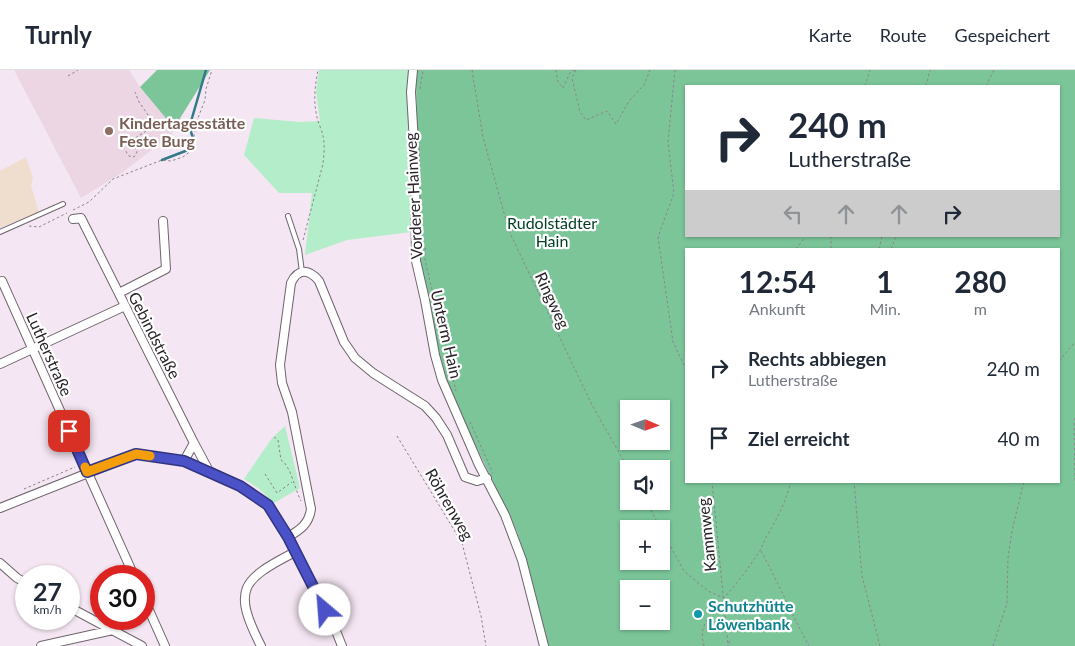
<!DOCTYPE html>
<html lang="de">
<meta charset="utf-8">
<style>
:root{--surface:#fff;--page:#f2f2f3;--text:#1f2937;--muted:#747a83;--line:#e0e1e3}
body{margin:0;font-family:Lato,sans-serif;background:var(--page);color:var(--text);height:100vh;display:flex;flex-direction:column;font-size:19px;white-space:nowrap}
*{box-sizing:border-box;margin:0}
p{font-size:16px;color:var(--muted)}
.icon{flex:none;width:28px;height:28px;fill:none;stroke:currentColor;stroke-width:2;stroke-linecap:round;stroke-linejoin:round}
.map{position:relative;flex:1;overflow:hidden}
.details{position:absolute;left:685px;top:178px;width:375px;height:235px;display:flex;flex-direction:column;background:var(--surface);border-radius:0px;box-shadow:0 1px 4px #0004}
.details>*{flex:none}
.top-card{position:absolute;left:685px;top:15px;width:375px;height:152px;border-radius:0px;box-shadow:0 1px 4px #0004;background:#fff;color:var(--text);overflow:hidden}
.needle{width:32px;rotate:92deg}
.controls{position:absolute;left:620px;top:330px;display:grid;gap:10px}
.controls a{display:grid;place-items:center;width:50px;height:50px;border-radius:0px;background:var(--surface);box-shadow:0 1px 4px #0004;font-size:25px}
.speed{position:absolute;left:15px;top:495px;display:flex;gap:10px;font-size:25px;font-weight:700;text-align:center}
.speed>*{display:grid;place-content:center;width:65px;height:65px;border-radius:50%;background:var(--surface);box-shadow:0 1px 4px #0004;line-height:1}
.speed small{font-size:12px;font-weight:400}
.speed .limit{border:8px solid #d22;background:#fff;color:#111}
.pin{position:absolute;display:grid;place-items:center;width:42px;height:42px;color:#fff;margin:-21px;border-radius:10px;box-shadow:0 2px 8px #0006}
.me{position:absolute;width:55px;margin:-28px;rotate:333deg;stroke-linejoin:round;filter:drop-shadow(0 0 4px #0008)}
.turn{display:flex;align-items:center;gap:18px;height:105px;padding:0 20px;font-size:22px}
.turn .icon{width:65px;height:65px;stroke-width:2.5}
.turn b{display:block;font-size:35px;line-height:42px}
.lanes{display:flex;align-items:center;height:48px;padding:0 20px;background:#0003;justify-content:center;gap:25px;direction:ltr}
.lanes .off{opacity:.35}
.eta{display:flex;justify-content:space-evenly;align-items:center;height:85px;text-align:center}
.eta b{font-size:30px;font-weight:700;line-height:35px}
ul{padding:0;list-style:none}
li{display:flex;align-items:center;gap:15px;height:70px;padding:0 20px}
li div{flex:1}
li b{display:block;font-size:19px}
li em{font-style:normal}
header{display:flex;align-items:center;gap:30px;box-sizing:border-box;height:70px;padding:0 25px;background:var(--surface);border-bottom:1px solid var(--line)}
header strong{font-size:24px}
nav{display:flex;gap:28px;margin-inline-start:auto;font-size:18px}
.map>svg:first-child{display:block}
</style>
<header>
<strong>Turnly</strong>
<nav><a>Karte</a><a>Route</a><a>Gespeichert</a></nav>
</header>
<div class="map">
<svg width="1075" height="576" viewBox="0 0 1075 576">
<rect width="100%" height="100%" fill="#f4e6f2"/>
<path fill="#efdecd" d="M26,87L33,108L31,116L39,142L0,158V101Z"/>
<path fill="#ecd6e3" d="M14,0H129L140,17L174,58L172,64L123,102L81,128Z"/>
<path fill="#b4edc9" d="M319,0H408V34L411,162L347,170L305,185L312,123H279L244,85L254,48L300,52L320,51L316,22Z
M285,356L300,418L274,433L258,418L244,409L272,368Z"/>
<path fill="#7bc599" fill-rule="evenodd" d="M157,0H210L174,58L140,17Z
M416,0H1075V576H547L517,462L454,330L442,297L418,185ZM686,16H1059V166H686ZM686,179H1059V411H686ZM629,339H661V371H629ZM629,399H661V431H629ZM629,459H661V491H629ZM629,519H661V551H629Z"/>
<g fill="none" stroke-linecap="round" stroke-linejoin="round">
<path stroke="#327a89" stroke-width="2.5" d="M162,90L188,80L193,68L191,62L192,48L206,0"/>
<g stroke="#6f636d" stroke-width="6">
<path id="lane" d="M288,146L299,179L302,202
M0,162L63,134"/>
</g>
<g stroke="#6f636d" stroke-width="10">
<path id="street" d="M413,0L411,22L415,90L416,191L425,230L435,285L442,310L479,395L505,445L522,490L544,576
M73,149L81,148L194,373L209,401
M2,211L134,506
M119,223L166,199L163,151
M0,294L125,236
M184,391L194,373
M0,438L136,384L184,391L209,401L240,416L268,435L288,467L336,561L342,576
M288,467C300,460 309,454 311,439L292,342L282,313L280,295L291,213C298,198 309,199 319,211L344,272L355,288L373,303L425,336L436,348L447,365L465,407L477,411L487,408
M0,493L17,508L26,513
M144,529L165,576
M69,537L142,576
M41,576L113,560
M261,576C232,519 241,510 295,482"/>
</g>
<path stroke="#8c838b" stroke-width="1" stroke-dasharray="2.5 2.5" stroke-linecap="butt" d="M472,0L483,67L509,161L592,335L629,400
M556,0L558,12L563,18L571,1L575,0
M576,0L572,8L580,42L586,50L607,41L616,54L629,31L644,15L650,0
M675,0L668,72L674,123L658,167L673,272L686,299
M68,6L78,0
M865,16L870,0
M926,16L930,0
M986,16L994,0
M420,19L423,0
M123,77L129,86L134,87L137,82L131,71L155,55L139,32L135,22
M73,140L89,132L113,109L162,90L171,91L183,87L192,80L196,53L205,30L206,19L212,0
M29,156L39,157L67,143
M831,166V179
M303,170L323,94C324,85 325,75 323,66C322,60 318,53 317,47C313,31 315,16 318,0
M425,178V190L456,321
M796,179L806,166
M879,179L882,166
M891,179L896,166
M1059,291L1075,272
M1075,348L1074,354L1075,412
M470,352L493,403
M397,366L462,473L481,546L486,576
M274,367L278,370L281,390C291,396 295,420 301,431
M265,404L277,423L292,412
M712,411L728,576
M854,411L862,506L880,576
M24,419L75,397
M646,431L661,459
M661,459L684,501L708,521L724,528C737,513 749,498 759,482C763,476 764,470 768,464C778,447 786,431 791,411
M761,481C778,512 792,545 809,576
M729,571L730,576
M704,576C698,553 709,549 724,534
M993,576L1007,533L1008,488L1012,461L1024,411"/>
<use href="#lane" stroke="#fff" stroke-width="4"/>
<use href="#street" stroke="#fff" stroke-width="8"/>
</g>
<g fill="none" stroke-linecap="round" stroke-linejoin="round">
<g stroke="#313581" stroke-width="12">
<path id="route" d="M69,361L87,402L136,384L184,391L240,416L268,435L288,467L325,540"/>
</g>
<use href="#route" stroke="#4b51c7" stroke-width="9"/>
<path stroke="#f59e0b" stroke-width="9" d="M85,397L87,402L136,384L150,386"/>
</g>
<circle fill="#8d6e63" stroke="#fff" stroke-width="2" cx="109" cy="61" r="5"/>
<circle fill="#0f9aa8" stroke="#fff" stroke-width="2" cx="698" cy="544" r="5"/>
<g text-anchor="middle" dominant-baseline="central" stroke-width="4.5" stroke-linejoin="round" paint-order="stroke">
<g font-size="16" font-weight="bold" fill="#785e54" stroke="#fff" text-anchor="start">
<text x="119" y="52">Kindertagesstätte<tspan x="119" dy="18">Feste Burg</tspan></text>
</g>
<g font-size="16" fill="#272226" stroke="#fff">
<text transform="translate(413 126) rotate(-93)">Vorderer Hainweg</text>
<text transform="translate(553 230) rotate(65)">Ringweg</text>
<text transform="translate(447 264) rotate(77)">Unterm Hain</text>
<text transform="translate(155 265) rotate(63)">Gebindstraße</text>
<text transform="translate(50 284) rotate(66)">Lutherstraße</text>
<text transform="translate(450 434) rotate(60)">Röhrenweg</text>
<text transform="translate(706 465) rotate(-96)">Kammweg</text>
</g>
<g font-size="16" fill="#024125" stroke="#fff">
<text x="552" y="152">Rudolstädter<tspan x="552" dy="18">Hain</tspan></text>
</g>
<g font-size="16" font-weight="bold" fill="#0d838f" stroke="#fff" text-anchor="start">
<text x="708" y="535">Schutzhütte<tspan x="708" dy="18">Löwenbank</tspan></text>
</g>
</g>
</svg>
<div class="controls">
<a><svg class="needle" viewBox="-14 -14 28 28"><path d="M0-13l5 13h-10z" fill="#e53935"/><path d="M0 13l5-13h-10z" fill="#747a83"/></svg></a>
<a><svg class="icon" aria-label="sound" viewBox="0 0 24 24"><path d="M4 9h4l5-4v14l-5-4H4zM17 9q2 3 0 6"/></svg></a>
<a>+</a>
<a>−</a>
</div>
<div class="speed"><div>27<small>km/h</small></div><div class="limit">30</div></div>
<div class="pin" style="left:69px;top:361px;background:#d93025"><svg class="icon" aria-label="arrive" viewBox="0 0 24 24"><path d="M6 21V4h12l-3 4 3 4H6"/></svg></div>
<svg class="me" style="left:325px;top:540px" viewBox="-20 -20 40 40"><circle r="19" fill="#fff"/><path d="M0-13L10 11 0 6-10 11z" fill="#4b51c7"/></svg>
<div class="top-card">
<div class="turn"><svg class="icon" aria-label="right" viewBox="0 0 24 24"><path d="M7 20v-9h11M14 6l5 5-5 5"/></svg><div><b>240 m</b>Lutherstraße</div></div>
<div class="lanes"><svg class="icon off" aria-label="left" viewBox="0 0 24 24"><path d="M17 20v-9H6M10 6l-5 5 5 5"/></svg><svg class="icon off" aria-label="ahead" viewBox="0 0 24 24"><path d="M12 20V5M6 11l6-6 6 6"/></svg><svg class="icon off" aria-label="ahead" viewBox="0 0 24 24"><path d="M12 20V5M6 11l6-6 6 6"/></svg><svg class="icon" aria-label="right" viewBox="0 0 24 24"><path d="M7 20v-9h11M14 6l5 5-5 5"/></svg></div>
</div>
<section class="details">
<div class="eta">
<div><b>12:54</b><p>Ankunft</p></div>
<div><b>1</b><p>Min.</p></div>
<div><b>280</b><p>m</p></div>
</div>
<ul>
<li><svg class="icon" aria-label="right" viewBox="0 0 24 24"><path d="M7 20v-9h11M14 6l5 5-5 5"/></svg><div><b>Rechts abbiegen</b><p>Lutherstraße</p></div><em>240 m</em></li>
<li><svg class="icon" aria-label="arrive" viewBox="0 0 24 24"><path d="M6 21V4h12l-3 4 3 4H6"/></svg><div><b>Ziel erreicht</b></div><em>40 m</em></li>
</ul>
</section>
</div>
